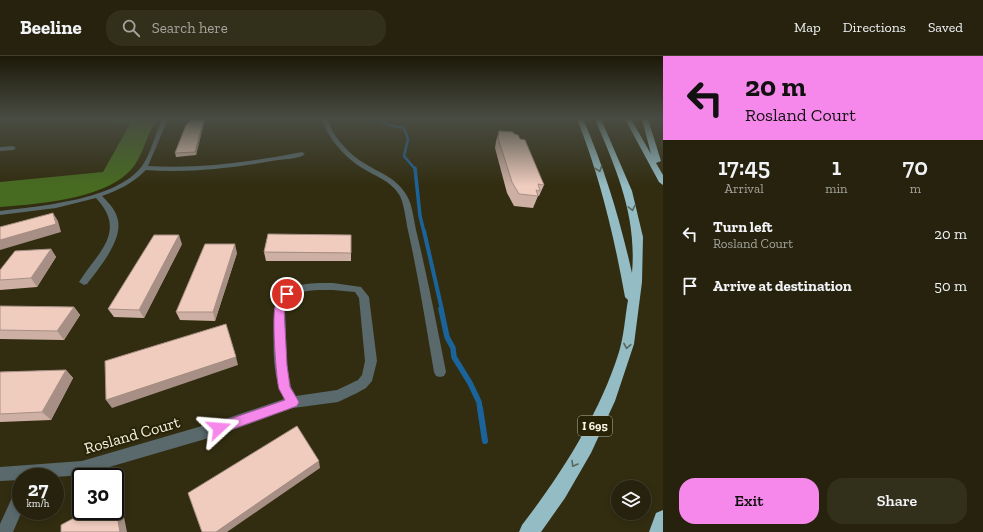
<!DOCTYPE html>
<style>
:root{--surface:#26220d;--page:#322f1b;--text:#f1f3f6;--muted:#a4a49d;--line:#423f2e;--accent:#f788eb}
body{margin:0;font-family:"Zilla Slab",serif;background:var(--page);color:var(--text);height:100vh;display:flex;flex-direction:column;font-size:15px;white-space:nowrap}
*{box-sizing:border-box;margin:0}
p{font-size:13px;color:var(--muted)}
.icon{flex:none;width:22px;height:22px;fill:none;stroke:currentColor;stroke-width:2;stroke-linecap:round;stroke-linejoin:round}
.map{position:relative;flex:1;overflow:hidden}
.panel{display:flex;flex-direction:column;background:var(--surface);width:320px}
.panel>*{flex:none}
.banner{background:#f788eb;color:#111;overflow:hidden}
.fabs{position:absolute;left:611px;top:424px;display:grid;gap:8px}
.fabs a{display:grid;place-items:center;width:40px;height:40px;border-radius:50%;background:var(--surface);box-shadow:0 2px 6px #0003,0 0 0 1px var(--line);font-size:20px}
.speed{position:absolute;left:12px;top:412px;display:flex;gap:8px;font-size:20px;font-weight:700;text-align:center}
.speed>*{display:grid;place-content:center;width:52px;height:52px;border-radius:50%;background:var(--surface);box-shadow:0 2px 6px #0003,0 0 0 1px var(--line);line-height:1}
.speed small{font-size:10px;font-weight:400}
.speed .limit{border:2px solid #111;border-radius:6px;background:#fff;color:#111}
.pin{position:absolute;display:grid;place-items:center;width:34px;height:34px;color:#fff;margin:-17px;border:2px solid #fff;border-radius:50%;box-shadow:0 1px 4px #0007}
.me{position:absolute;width:44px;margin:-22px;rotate:71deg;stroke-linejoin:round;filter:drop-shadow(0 0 3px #0008)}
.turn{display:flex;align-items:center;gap:14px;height:84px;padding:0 16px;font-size:18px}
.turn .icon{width:52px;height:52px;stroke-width:2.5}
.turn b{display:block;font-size:28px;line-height:34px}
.eta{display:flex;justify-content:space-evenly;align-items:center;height:68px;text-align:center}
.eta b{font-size:24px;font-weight:600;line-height:28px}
.button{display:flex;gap:8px;margin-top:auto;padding:8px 16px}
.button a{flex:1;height:46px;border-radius:16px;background:var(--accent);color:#111;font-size:16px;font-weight:600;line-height:46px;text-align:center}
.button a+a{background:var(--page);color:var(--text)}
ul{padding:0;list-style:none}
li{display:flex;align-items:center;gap:12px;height:52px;padding:0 16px}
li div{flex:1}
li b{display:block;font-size:15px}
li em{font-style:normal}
header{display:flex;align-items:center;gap:24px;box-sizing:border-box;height:56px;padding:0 20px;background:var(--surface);border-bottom:1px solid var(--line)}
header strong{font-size:19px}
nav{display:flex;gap:22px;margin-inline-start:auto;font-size:14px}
.search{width:280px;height:36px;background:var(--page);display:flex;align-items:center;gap:10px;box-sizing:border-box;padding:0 14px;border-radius:16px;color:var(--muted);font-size:15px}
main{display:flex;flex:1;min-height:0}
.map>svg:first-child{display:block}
</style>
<header>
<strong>Beeline</strong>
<div class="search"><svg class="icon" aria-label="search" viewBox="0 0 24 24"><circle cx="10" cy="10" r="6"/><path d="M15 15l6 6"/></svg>Search here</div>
<nav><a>Map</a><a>Directions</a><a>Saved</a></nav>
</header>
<main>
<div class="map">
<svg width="663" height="476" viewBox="0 0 663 476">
<rect width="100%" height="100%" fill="#322d11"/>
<path fill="#476b20" d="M112,63H158C147,76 145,93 136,107C114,143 38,148 0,151V126L103,116L130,68L110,67Z"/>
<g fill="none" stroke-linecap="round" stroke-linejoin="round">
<path stroke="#1b649b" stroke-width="2.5" d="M376,63L388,69L404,72L408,83L404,100L415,113"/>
<path stroke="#1b649b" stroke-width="3.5" d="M415,112L420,160L424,176"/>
<path stroke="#1b649b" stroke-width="4" d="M424,175L442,254"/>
<path stroke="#1b649b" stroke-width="5.5" d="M441,253L447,281L453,292L454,301L470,327L479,346L480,353"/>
<path stroke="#1b649b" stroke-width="6" d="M480,352L485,385"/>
<path fill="#59696c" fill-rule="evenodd" d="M163,63H168L148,110C200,113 251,106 302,96L305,98C299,103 286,103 278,104C234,112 190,117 146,114C133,127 119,134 102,140C108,146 115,153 117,161C125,182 99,212 87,228L84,229L79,226C97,197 128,176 96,142L56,152L0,159V155C40,150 117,144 142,110C152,96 154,78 163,63Z
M322,63H328C332,80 349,98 364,107C381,118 396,121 407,140C413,150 414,167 417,178C428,224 437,270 446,316L444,320L440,321L436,320L434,316C426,270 419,224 409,179C406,167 405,151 400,140C391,124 374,120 359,110C344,100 327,81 322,63Z
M0,91L13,90L16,92L13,94L0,95Z
M333,227L361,231L369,241L377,305L372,325L366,332L357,337L338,346L293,352L219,379L82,419L55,421H21V424L0,425V411L82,405L219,365L284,343C270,317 274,282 274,253C284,226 308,227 333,227ZM333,234L355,236L359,242L365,305L362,319L358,324L337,334L296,340L291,331L287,309L285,251C292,232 316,234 333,234Z
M21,430L22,455L13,476H0V468L16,433Z"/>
<path fill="#94bcc4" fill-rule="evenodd" d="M577,63H583C605,113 620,164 632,217C637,160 617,115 595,63H601L632,135L643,181L642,226L634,288L615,345L591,397L565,442L541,476H519L522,469C562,417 599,359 619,296C624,280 625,261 628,244L625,241C614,180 600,121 577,63Z
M625,63H631L651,98L642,63H648L661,105L656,107L663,119V129L659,126Z
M663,454V476H649L656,457Z"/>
</g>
<path fill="#ceafa3" d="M192,63H205L196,99L176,101L175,97Z
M499,75L514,78L544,129L539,140H538L533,152L514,150L507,137L495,92L496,85Z
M182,188L144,262L114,261L108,253Z
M51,193L56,201L37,231L0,234V214Z
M264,196L351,197V205H266Z
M237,197L215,265L180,264L176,256Z
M0,250L74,251L80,259L64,284L0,283Z
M66,314L73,322L51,364L0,366V316Z"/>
<path fill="#a78f85" d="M204,63H205L196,99L195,96Z
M53,157L58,165L61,176L0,194V184Z
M179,179L182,188L144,262L139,254Z
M235,188L237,197L215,265L213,256Z
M51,193L56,201L37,231L31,222Z
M74,251L80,259L64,284L57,275Z
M236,301L238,309L112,352L106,344Z
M66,314L73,322L51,364L42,356Z
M319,405L320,412L227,476H216Z
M115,442L121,446L127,476H120L115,449Z"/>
<path fill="#efccbe" stroke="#a78f85" d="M192,63H204L195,96L175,97L186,69Z
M499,75L513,76L514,78L518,79L520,83L525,84L544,129L538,128L540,135L536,134L538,140L519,138L512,126L498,82Z
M53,157L56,168L0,184V171Z
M268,178L351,179V197L264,196Z
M154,179H179L139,254L108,253Z
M205,188H235L213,256H176Z
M51,193L31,222L0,224V214L15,195Z
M0,250L74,251L57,275L0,274Z
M226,268L236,301L106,344L105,305Z
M66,314L42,356L0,358V316Z
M297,370L319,405L216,476H202L188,437Z
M115,449L120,476H61V469L87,455H115Z"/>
<defs><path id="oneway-chevron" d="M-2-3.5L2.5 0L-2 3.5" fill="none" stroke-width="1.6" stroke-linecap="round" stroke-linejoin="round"/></defs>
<g stroke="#59685c">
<use href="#oneway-chevron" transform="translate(599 113) rotate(71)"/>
<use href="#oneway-chevron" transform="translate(632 152) rotate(77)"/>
<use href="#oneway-chevron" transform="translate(627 290) rotate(100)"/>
<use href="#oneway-chevron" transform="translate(574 408) rotate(121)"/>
</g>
<linearGradient id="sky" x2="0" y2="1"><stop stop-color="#1c1909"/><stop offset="0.48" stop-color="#494c43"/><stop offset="1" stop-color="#494c43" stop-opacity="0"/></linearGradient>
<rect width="663" height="130" fill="url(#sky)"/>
<path fill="#f788eb" stroke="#a15899" d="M287,235L292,238L286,246L284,253L287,309L290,331L299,346L297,350L219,378L215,376L213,372L215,368L285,344C283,340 281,337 279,333C276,322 272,263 275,252C276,245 281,237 287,235Z"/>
<g text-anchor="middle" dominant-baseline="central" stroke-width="4" stroke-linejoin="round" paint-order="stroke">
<rect fill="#282307" stroke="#b8b5a1" stroke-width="1" x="578" y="360" width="34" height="20" rx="3"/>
<g font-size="12" font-weight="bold" fill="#f6f3e3">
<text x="595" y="370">I 695</text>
</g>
<g font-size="16" fill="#f6f3e3" stroke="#282307">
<text transform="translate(132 379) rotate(-16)">Rosland Court</text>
</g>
</g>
</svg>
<div class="fabs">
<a><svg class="icon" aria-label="layers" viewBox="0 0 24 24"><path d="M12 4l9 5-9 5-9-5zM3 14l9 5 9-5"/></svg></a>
</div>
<div class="speed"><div>27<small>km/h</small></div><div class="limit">30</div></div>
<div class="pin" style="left:287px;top:238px;background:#d93025"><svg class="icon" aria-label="arrive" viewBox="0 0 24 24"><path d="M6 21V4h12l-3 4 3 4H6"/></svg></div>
<svg class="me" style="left:219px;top:372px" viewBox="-20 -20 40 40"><path d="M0-17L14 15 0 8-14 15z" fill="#f788eb" stroke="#fff" stroke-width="4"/></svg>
</div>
<section class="panel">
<div class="banner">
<div class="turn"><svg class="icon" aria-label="left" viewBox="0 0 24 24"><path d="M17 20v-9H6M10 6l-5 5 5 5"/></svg><div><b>20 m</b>Rosland Court</div></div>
</div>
<div class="eta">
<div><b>17:45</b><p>Arrival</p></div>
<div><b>1</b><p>min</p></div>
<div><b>70</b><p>m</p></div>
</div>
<ul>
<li><svg class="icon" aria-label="left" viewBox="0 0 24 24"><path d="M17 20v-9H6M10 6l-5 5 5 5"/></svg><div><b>Turn left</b><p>Rosland Court</p></div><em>20 m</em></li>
<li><svg class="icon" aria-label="arrive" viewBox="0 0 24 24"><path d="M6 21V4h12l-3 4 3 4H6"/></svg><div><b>Arrive at destination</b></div><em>50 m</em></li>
</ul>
<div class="button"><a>Exit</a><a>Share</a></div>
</section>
</main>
